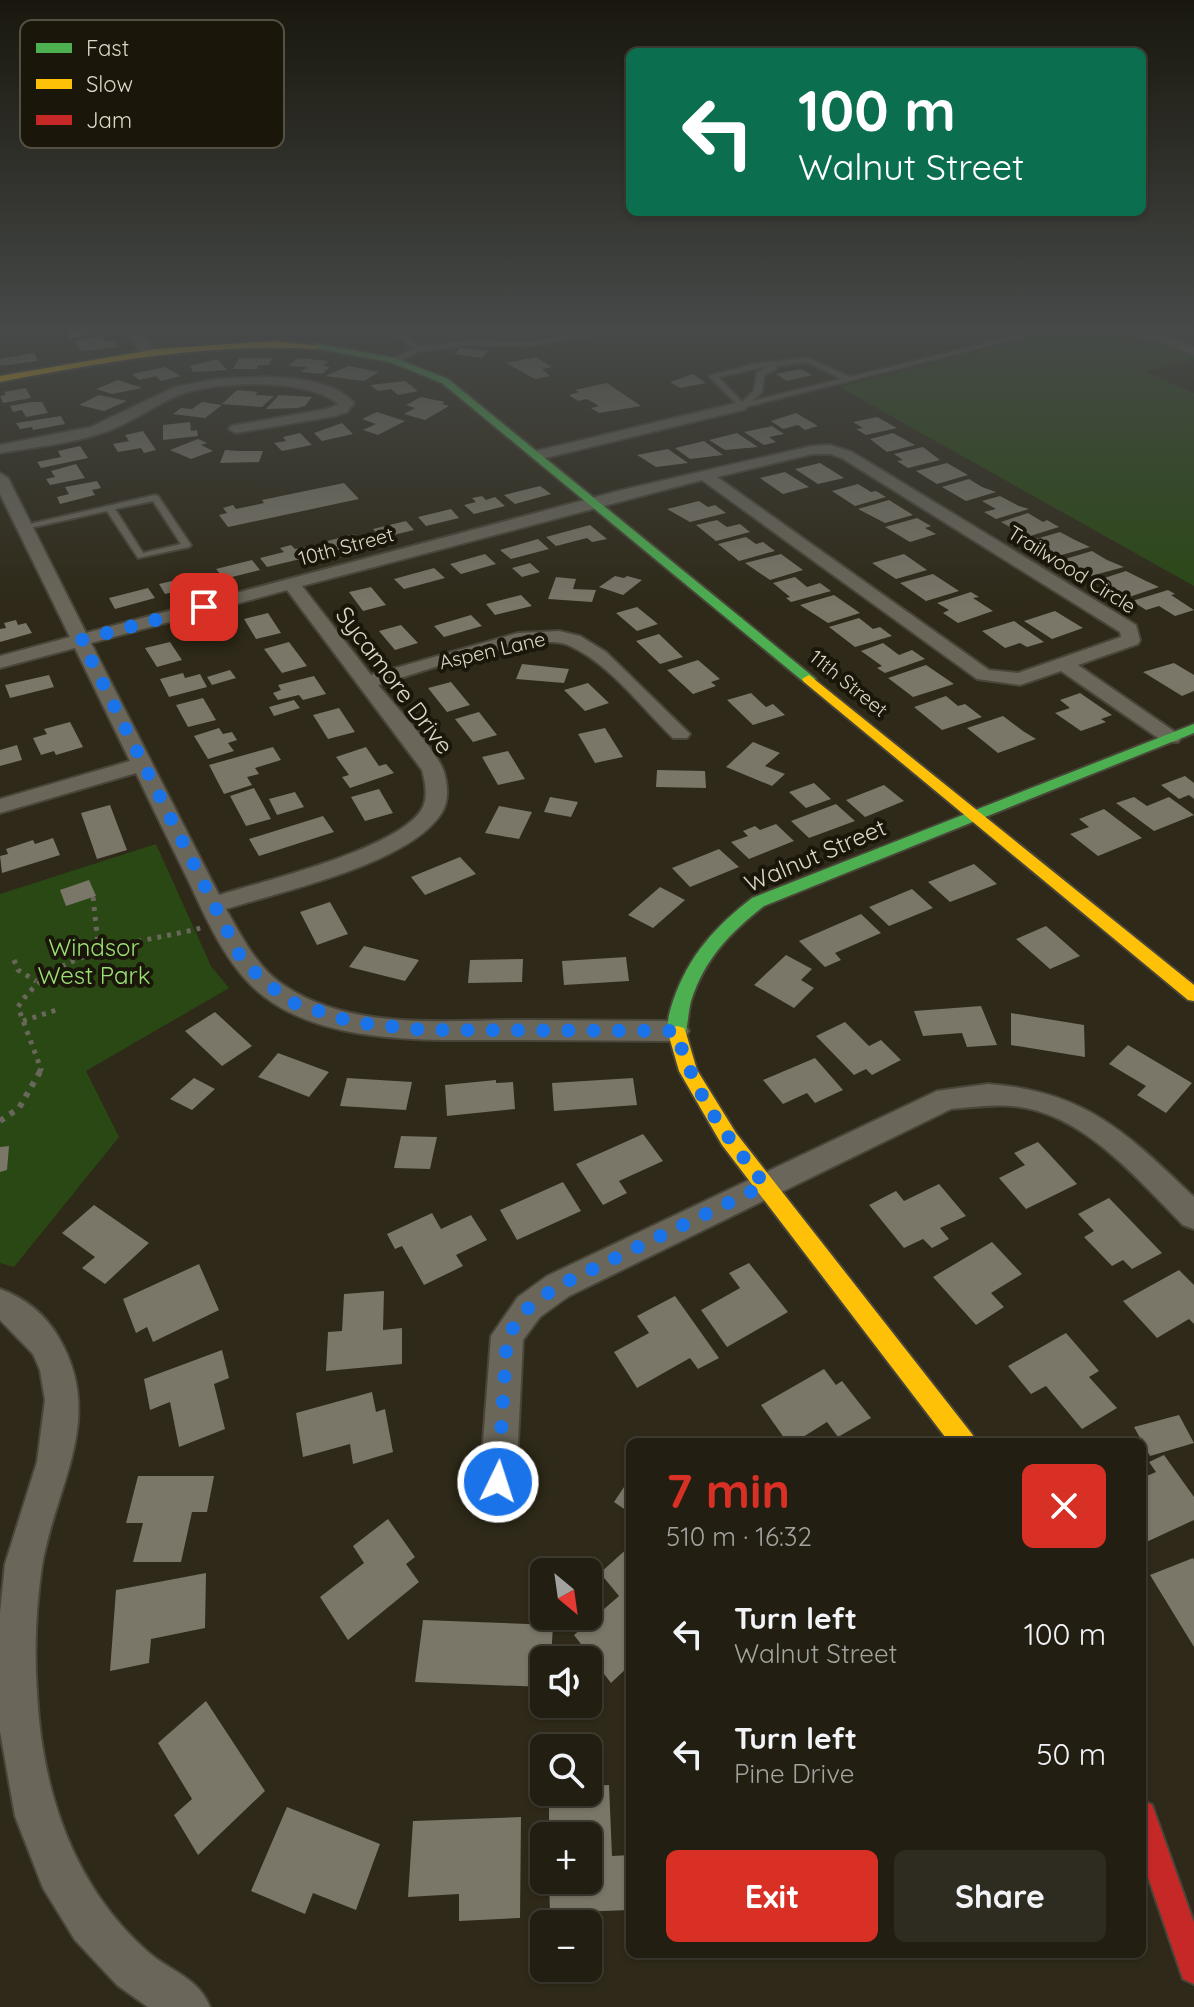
<!DOCTYPE html>
<meta charset="utf-8">
<style>
:root{--surface:#221f12;--page:#2e2c20;--text:#f1f3f6;--muted:#a2a29f;--line:#3f3d32;--accent:#d93025}
body{margin:0;font-family:Quicksand,sans-serif;background:var(--page);color:var(--text);height:100vh;display:flex;flex-direction:column;font-size:30px;white-space:nowrap}
*{box-sizing:border-box;margin:0}
p{font-size:26px;color:var(--muted)}
.icon{flex:none;width:44px;height:44px;fill:none;stroke:currentColor;stroke-width:2;stroke-linecap:round;stroke-linejoin:round}
.map{position:relative;flex:1;overflow:hidden}
.panel{position:absolute;left:626px;top:1438px;width:520px;height:520px;display:flex;flex-direction:column;background:var(--surface);border-radius:12px;box-shadow:0 2px 6px #0004,0 0 0 2px var(--line)}
.panel>*{flex:none}
.hud{position:absolute;left:626px;top:48px;width:520px;height:168px;border-radius:12px;box-shadow:0 2px 6px #0004,0 0 0 2px var(--line);background:#0b6e4f;color:#fff;overflow:hidden}
.needle{width:52px;rotate:151deg}
.tools{position:absolute;left:530px;top:1558px;display:grid;gap:16px}
.tools a{display:grid;place-items:center;width:72px;height:72px;border-radius:12px;background:var(--surface);box-shadow:0 2px 6px #0004,0 0 0 2px var(--line);font-size:40px}
.pin{position:absolute;display:grid;place-items:center;width:68px;height:68px;color:#fff;margin:-34px;border-radius:16px;box-shadow:0 4px 12px #0006}
.me{position:absolute;width:88px;margin:-44px;rotate:4deg;stroke-linejoin:round;filter:drop-shadow(0 0 6px #0008)}
.turn{display:flex;align-items:center;gap:28px;height:168px;padding:0 40px;font-size:36px}
.turn .icon{width:104px;height:104px;stroke-width:2.5}
.turn b{display:block;font-size:56px;line-height:68px}
.round{display:grid;place-items:center;flex:none;width:84px;height:84px;border-radius:12px;background:var(--page)}
.head{display:flex;align-items:center;justify-content:space-between;height:136px;padding:0 40px}
h1{font-size:48px;font-weight:700;line-height:60px;color:var(--accent)}
.action{display:flex;gap:16px;margin-top:auto;padding:16px 40px}
.action a{flex:1;height:92px;border-radius:12px;background:var(--accent);color:#fff;font-size:32px;font-weight:700;line-height:92px;text-align:center}
.action a+a{background:var(--page);color:var(--text)}
ul{padding:0;list-style:none}
li{display:flex;align-items:center;gap:24px;height:120px;padding:0 40px}
li div{flex:1}
li b{display:block;font-size:30px}
li em{font-style:normal}
.map>svg:first-child{display:block}
</style>
<div class="map">
<svg width="1194" height="2007" viewBox="0 0 1194 2007">
<rect width="100%" height="100%" fill="#2e2918"/>
<path fill="#2a4814" d="M1073,327H1102L1103,332C1121,340 1137,339 1156,342C1168,343 1182,352 1194,356V359L1146,372L1194,393V586L839,387Z
M156,844L211,966L229,988L86,1071L119,1137L14,1267L0,1263V894Z"/>
<path fill="#7a7668" d="M76,327H104L107,332L69,339L66,329Z
M101,336L105,342L114,340L118,347L81,351L74,341Z
M460,348L488,351L482,358L468,356L455,354Z
M34,353L38,361L0,366V359Z
M536,357L552,367L542,369L550,376L535,379L506,363Z
M239,358H272L269,365H258L257,369H233Z
M298,358L328,361L323,366L330,367L322,374L301,372L307,367L288,366Z
M217,359L227,370L193,372L190,366Z
M349,366L379,372L364,381L325,376Z
M165,367L181,376L161,381L156,376L139,380L132,374Z
M801,369L812,375L787,381L776,374Z
M693,374L706,383L680,388L670,382Z
M118,380L142,388L112,394L96,389Z
M405,381L418,391L398,395L391,389L378,391L370,385Z
M607,383L641,406L599,413L591,408L599,406L587,399L578,401L569,395L579,392L575,390Z
M26,388L31,398L3,403L0,396L6,395L4,392Z
M237,390L258,392L255,395L274,396L262,407L222,404Z
M99,395L127,401L104,411L79,405Z
M279,395L312,397L305,406L297,408L266,409Z
M421,397L445,402L442,404L449,406L425,420L404,414L415,408L406,405Z
M31,402H42L48,413L26,417L22,410L13,412L10,406Z
M202,402L222,405L205,418L173,414L181,408L192,409Z
M377,412L405,421L378,435L363,430L376,424L362,419Z
M796,413L818,426L805,430L798,425L783,429L771,421Z
M61,416L65,424L33,430L32,427L20,429L16,423Z
M877,417L897,428L866,435L856,429L863,428L853,422Z
M190,422L191,431L197,430L198,436L163,440V425Z
M342,423L353,434L322,441L314,433Z
M772,426L784,434L769,437L776,442L764,445L744,432Z
M143,431L156,450L144,453L141,448L118,452L113,444L129,441L125,435Z
M300,433L312,445L282,451L274,443L286,441L283,437Z
M737,433L758,447L725,450L709,440Z
M893,433L915,445L887,452L870,439Z
M198,439L207,443L201,445L213,451L191,459L170,450Z
M704,441L723,455L690,459L675,448Z
M80,446L88,458L41,468L37,462L61,457L58,451Z
M923,447L940,460L908,468L897,461L903,460L894,454Z
M668,449L688,463L656,467L637,455Z
M225,450L239,451H263L259,462L220,463Z
M820,463L844,478L818,484L795,469Z
M947,463L968,475L937,484L916,471Z
M76,464L85,478L50,485L46,479L55,477L51,471Z
M785,472L809,487L783,494L760,478Z
M969,479L982,487L996,492L966,501L942,487Z
M97,481L101,488L92,490L95,495L60,504L57,497L69,494L65,487Z
M344,483L359,499L228,527L219,515L227,513L223,508L233,505L236,509L264,503L262,500Z
M858,484L871,492L876,491L886,497L855,506L832,491Z
M540,486L551,494L515,504L504,495Z
M482,496L486,500L495,497L505,506L474,514L464,505L476,502L472,498Z
M1000,496L1019,506L1029,509L996,519L984,512L996,509L982,501Z
M889,500L913,515L885,523L858,509Z
M699,501L708,507L715,505L726,513L690,522L667,509Z
M451,509L459,518L426,526L418,517Z
M1028,513L1043,522L1047,520L1059,527L1027,537L1001,522Z
M917,518L931,526L925,528L936,534L910,542L885,527Z
M717,520L727,527L740,524L750,532L716,541L696,525Z
M406,521L414,530L381,538L373,529Z
M590,525L607,539L592,542L587,538L556,546L546,537Z
M1060,532L1075,540L1090,547L1058,556L1032,540Z
M354,534L363,544L329,552L320,543Z
M746,537L756,544L763,542L775,551L739,561L718,544Z
M538,539L549,549L511,559L500,550Z
M291,545L295,549L305,547L313,556L267,567L260,558L284,552L280,548Z
M1092,551L1107,560L1124,567L1091,576L1065,559Z
M485,554L496,564L461,574L450,564Z
M781,554L803,570L770,580L745,563Z
M904,554L927,570L896,579L872,563Z
M252,560L260,570L224,579L216,569Z
M530,563L540,572L522,577L512,568Z
M434,568L445,578L404,589L394,579Z
M1126,571L1144,580L1159,587L1129,597L1098,580Z
M203,574L210,584L165,594L159,584Z
M933,574L959,591L926,601L900,583Z
M615,576L624,578L627,576L642,580L623,595L599,587Z
M556,577L576,579L573,589L596,590L592,602L548,599Z
M795,577L807,587L820,583L831,591L791,602L786,598L790,597L773,583Z
M371,587L386,605L363,611L349,592Z
M148,588L155,598L115,609L109,598Z
M1168,590L1175,594L1171,595L1194,610L1175,616L1159,606L1146,610L1132,601Z
M971,592L979,597L973,598L993,611L958,623L943,613L949,610L937,603Z
M521,595L532,606L495,615L486,604Z
M834,595L860,613L828,623L800,605Z
M637,607L658,624L637,631L616,613Z
M1055,611L1083,628L1052,639L1024,621Z
M268,613L281,633L256,639L244,619Z
M471,615L482,626L444,637L434,626Z
M859,618L873,629L880,627L892,636L855,647L829,627Z
M16,620L18,625L26,623L32,633L0,642V629L6,628L4,623Z
M1014,621L1044,642L1027,647L1020,643L1005,648L982,631Z
M401,625L418,643L395,650L379,631Z
M659,634L683,657L660,664L636,641Z
M170,642L182,660L157,667L145,648Z
M289,642L307,666L282,673L264,649Z
M883,643L899,655L912,650L925,659L885,673L877,668L882,666L861,651Z
M698,660L720,679L711,682L716,686L693,694L667,670Z
M1174,663L1194,675V691L1182,696L1143,672Z
M522,664L569,669L564,683L516,679Z
M926,665L954,684L913,697L888,678Z
M230,670L236,678L212,685L207,677Z
M183,673L185,678L200,674L207,687L169,697L160,679Z
M49,675L54,687L10,698L5,685Z
M314,676L326,694L303,700L299,695L278,700L273,693L281,690L278,685Z
M451,682L470,705L447,712L428,688Z
M588,683L609,703L585,711L564,690Z
M751,693L766,707L773,704L785,715L753,725L727,700Z
M1080,693L1112,715L1101,719L1106,722L1081,731L1055,713L1070,708L1060,700Z
M946,696L958,706L965,704L982,717L942,730L914,707Z
M203,698L216,720L188,727L176,705Z
M294,700L300,708L274,716L269,707Z
M339,708L355,732L328,739L313,715Z
M479,712L497,735L473,742L455,719Z
M1003,716L1023,731L1036,739L998,753L967,728Z
M70,722L83,747L56,755L54,751L41,755L33,738L47,734L44,729Z
M219,728L223,734L232,732L237,740L228,743L234,751L208,759L194,736Z
M605,728L623,757L595,763L578,734Z
M753,742L780,753L765,766L785,774L772,786L726,767Z
M17,745L22,760L0,766V750Z
M273,747L281,760L255,768L259,774L247,777L252,785L224,794L209,765Z
M366,747L379,766L386,764L394,773L350,788L342,777L349,775L336,757Z
M508,751L525,779L498,785L482,757Z
M657,770L705,771L706,788L656,787Z
M1185,776L1194,783V799L1189,795L1179,799L1161,785Z
M814,783L831,799L806,808L789,792Z
M884,785L904,801L865,817L846,800Z
M254,788L271,819L246,826L230,796Z
M379,789L393,813L365,821L351,797Z
M295,792L304,807L277,815L269,799Z
M550,797L578,802L571,817L544,812Z
M1134,797L1147,806L1169,797L1194,815L1154,831L1116,803Z
M836,804L855,821L809,838L791,821Z
M110,805L127,850L97,859L81,813Z
M499,806L532,812L519,839L485,833Z
M1104,809L1142,838L1098,856L1070,834L1089,827L1079,819Z
M323,816L334,832L259,856L249,839Z
M776,824L794,841L749,859L731,842L748,836L743,831L755,826L760,830Z
M53,838L60,855L2,873L0,856L8,854L6,849L33,840L35,844Z
M719,849L739,867L690,887L672,868Z
M460,857L476,874L425,895L411,877Z
M974,864L997,884L950,902L928,882Z
M89,880L96,896L66,906L60,890Z
M660,887L685,900L653,928L628,915Z
M912,889L933,908L889,926L869,907Z
M330,902L348,934L317,945L300,912Z
M861,914L881,933L835,953L841,960L825,967L799,941Z
M1046,926L1080,956L1050,969L1016,939Z
M364,946L419,960L405,981L349,967Z
M786,955L812,969L801,980L814,988L794,1008L754,985Z
M626,957L629,981L564,985L562,961Z
M523,959L522,982L468,983L470,960Z
M981,1006L997,1045L967,1047L962,1033L923,1036L914,1011Z
M215,1012L252,1046L222,1066L185,1031Z
M1011,1013L1084,1025L1085,1057L1011,1045Z
M845,1022L869,1046L881,1040L901,1060L872,1075L866,1069L854,1075L816,1036Z
M1128,1045L1192,1083L1166,1113L1137,1095L1146,1086L1109,1064Z
M278,1053L329,1072L309,1097L258,1077Z
M815,1058L843,1090L815,1103L807,1093L783,1104L763,1080Z
M194,1078L215,1089L192,1110L170,1099Z
M347,1078L412,1082L406,1110L340,1106Z
M633,1078L637,1105L554,1111L552,1083Z
M496,1080V1083L513,1082L515,1109L447,1116L445,1085Z
M643,1134L663,1161L619,1181L627,1193L603,1205L576,1164Z
M401,1136L437,1137L430,1169L394,1168Z
M1038,1142L1077,1184L1026,1209L999,1178L1025,1165L1014,1153Z
M9,1146L7,1170L0,1172V1147Z
M563,1182L581,1211L517,1240L500,1210Z
M939,1184L966,1216L940,1228L949,1239L932,1248L923,1239L904,1248L869,1205L896,1191L904,1201Z
M1109,1198L1162,1253L1132,1269L1123,1260L1112,1266L1084,1237L1094,1231L1078,1214Z
M94,1205L149,1243L105,1284L82,1268L95,1257L62,1233Z
M432,1213L441,1229L471,1215L487,1240L456,1255L463,1266L424,1285L402,1246L395,1249L387,1234Z
M992,1242L1022,1274L991,1293L1004,1307L976,1325L933,1277Z
M749,1263L788,1312L727,1347L701,1310L740,1288L729,1273Z
M199,1264L219,1310L153,1342L147,1327L136,1333L123,1299Z
M1179,1270L1194,1285V1324L1189,1319L1157,1338L1123,1301Z
M384,1291L383,1330L402,1328V1364L326,1371L328,1332L342,1331L344,1294Z
M675,1296L719,1358L698,1369L690,1358L637,1388L614,1352L649,1333L637,1316Z
M1066,1333L1099,1371L1089,1377L1117,1408L1082,1429L1046,1386L1031,1394L1008,1366Z
M222,1350L229,1378L214,1384L225,1429L179,1447L170,1402L150,1410L144,1379Z
M824,1369L836,1385L842,1381L871,1418L838,1437L827,1422L795,1442H787L761,1405Z
M372,1392L376,1412L385,1409L393,1452L353,1464L350,1444L303,1457L296,1413Z
M1179,1415L1194,1443L1150,1456L1134,1427Z
M1164,1455L1194,1497V1520L1142,1544V1478L1156,1472L1149,1462Z
M138,1476H214L207,1512H192L181,1562H133L143,1523H126Z
M630,1478V1513L614,1502Z
M388,1519L415,1557L406,1564L419,1582L348,1640L320,1597L364,1563L353,1546Z
M630,1546V1665L611,1683L574,1635L619,1596L600,1573Z
M1193,1558L1194,1560V1647L1150,1575Z
M206,1573L205,1628L151,1639L149,1663L110,1671L116,1590Z
M423,1620L553,1625L551,1660H544V1687L415,1682Z
M206,1701L265,1791L198,1855L174,1815L192,1799L158,1743Z
M609,1785L612,1856L630,1855V1910L550,1913L549,1880H588V1836H549V1792H588V1786Z
M287,1807L380,1844L356,1910L313,1893L305,1914L251,1891Z
M521,1817L520,1918L459,1921V1894L408,1897L413,1821Z"/>
<g fill="none" stroke-linecap="round" stroke-linejoin="round">
<g stroke="#494538" stroke-width="4">
<path id="lane" d="M388,327H395L419,347L465,341L532,342L612,327H627L532,346L465,345L420,351L396,363L393,359L413,349Z
M1052,327H1064L741,408L709,376L753,364L808,358L850,377ZM807,362L842,379L752,401L762,392L764,375L776,369V366ZM769,366L757,372L754,391L742,402L718,377Z
M155,495L158,496L191,545L189,547L138,558L107,511L25,529L21,526ZM153,501L181,544L143,553L115,509Z"/>
</g>
<g stroke="#494538" stroke-width="4">
<path id="street" d="M122,327H135L156,353L154,356H144Z
M1124,327L1162,334L1194,347V355L1154,340L1120,334V328Z
M267,377C297,379 333,380 354,403L347,412L335,416L236,433L229,429L231,426L327,409L339,404C306,378 223,381 184,393C155,403 132,424 102,433C69,444 34,447 0,453V445L91,427L175,387L217,379Z
M741,402L746,403V409L537,460L529,455L532,452Z
M812,446L830,445L852,452L1136,625L1140,640L1138,644L1078,665L1178,734L1181,738L1178,742H1164L1061,671L1020,685L977,679L702,480L302,586L371,675L518,633L559,631L580,636L606,652L690,734L687,738H673C641,707 609,663 568,645C535,630 417,674 378,685C394,704 438,752 444,772C448,786 449,802 441,814C408,864 283,891 226,909C242,937 257,968 285,986C352,1031 447,1020 523,1020C574,1020 625,1021 676,1021L685,1024L689,1031L685,1038L676,1041C625,1041 575,1040 524,1040C439,1039 310,1050 247,981C221,953 205,916 189,882C171,845 153,809 136,773L0,813V799L130,761L75,648L0,668V656L70,637L0,494V473L8,478L86,633L622,490ZM812,454H830L842,458L1120,632L1121,637L1018,673L989,670L717,477ZM287,590L422,770C425,781 428,796 423,807C403,848 263,881 219,895L91,643Z
M988,1084C1085,1091 1127,1133 1194,1197V1229L1183,1225C1139,1181 1090,1121 1026,1108C1001,1103 976,1107 951,1109L569,1296L540,1317L523,1340L516,1482L511,1495L498,1500L485,1495L480,1482L491,1336L518,1297L547,1276L937,1091Z
M0,1289C25,1298 46,1315 59,1338C106,1419 55,1486 42,1566C36,1607 34,1651 37,1693C42,1791 73,1886 148,1952C171,1972 198,1977 210,2007H148L117,1985L75,1940L43,1888L15,1816L0,1731V1613L5,1564L37,1462L45,1400L40,1370L33,1354L0,1320Z"/>
</g>
<g stroke="#494538" stroke-width="4">
<path id="fast" d="M315,343L395,358L448,379L816,679L809,683L804,682L442,383L390,362L312,348Z
M1194,724V733L764,906C730,933 705,958 691,1001C688,1013 688,1027 684,1038H670C665,1026 669,1014 673,1001C689,955 715,927 752,898Z"/>
</g>
<g stroke="#494538" stroke-width="4">
<path id="slow" d="M275,341L319,346L315,349C208,343 105,362 0,382V376L157,349Z
M809,675L1194,985V1001L1188,1000L804,682L802,679Z
M677,1026L684,1028L686,1033L697,1070L736,1133L972,1434L976,1442H949L722,1145L679,1071L668,1033L670,1028Z"/>
</g>
<g stroke="#494538" stroke-width="4">
<path id="jam" d="M1142,1800L1152,1805L1194,1923V1984L1183,1979L1142,1859Z"/>
</g>
<path stroke="#69665b" stroke-width="5" stroke-dasharray="4 6" stroke-linecap="butt" d="M93,897L99,954
M14,960L18,970L36,981
M23,1021L59,1009
M39,1072L41,1069L18,1007C56,947 138,944 201,928"/>
<path stroke="#69665b" stroke-width="6" stroke-dasharray="5 7" stroke-linecap="butt" d="M0,1121L19,1108L41,1070"/>
<use href="#lane" fill="#6a665a" fill-rule="evenodd"/>
<use href="#street" fill="#6a665a" fill-rule="evenodd"/>
<use href="#fast" fill="#4caf50" fill-rule="evenodd"/>
<use href="#slow" fill="#ffc107" fill-rule="evenodd"/>
<use href="#jam" fill="#c62828" fill-rule="evenodd"/>
</g>
<linearGradient id="sky" x2="0" y2="1"><stop stop-color="#19170d"/><stop offset="0.54" stop-color="#464948"/><stop offset="1" stop-color="#464948" stop-opacity="0"/></linearGradient>
<rect width="1194" height="608" fill="url(#sky)"/>
<g fill="none" stroke-linecap="round" stroke-linejoin="round">
<path stroke="#1a73e8" stroke-width="14" stroke-dasharray="0 25.2" d="M204,607L81,640L243,962L288,1001L352,1022L424,1030L676,1031C695,1096 724,1133 765,1185L558,1286L529,1307L507,1336L498,1482"/>
</g>
<g text-anchor="middle" dominant-baseline="central" stroke-width="8" stroke-linejoin="round" paint-order="stroke">
<g font-size="20" fill="#dcd7c7" stroke="#1a160a">
<text transform="translate(346 546) rotate(-15)">10th Street</text>
<text transform="translate(1072 569) rotate(32)">Trailwood Circle</text>
<text transform="translate(492 650) rotate(-13)">Aspen Lane</text>
<text transform="translate(849 683) rotate(39)">11th Street</text>
</g>
<g font-size="24" fill="#dcd7c7" stroke="#1a160a">
<text transform="translate(395 680) rotate(53)">Sycamore Drive</text>
<text transform="translate(815 855) rotate(-23)">Walnut Street</text>
</g>
<g font-size="24" fill="#9ae074" stroke="#1a160a">
<text x="94" y="947">Windsor<tspan x="94" dy="28">West Park</tspan></text>
</g>
</g>
<rect x="20" y="20" width="264" height="128" rx="12" fill="#1a160a" stroke="#545043" stroke-width="2"/>
<rect x="36" y="43" width="36" height="10" fill="#4caf50"/>
<rect x="36" y="79" width="36" height="10" fill="#ffc107"/>
<rect x="36" y="115" width="36" height="10" fill="#c62828"/>
<g font-size="22" fill="#dcd7c7">
<text x="86" y="56">Fast</text>
<text x="86" y="92">Slow</text>
<text x="86" y="128">Jam</text>
</g>
</svg>
<div class="tools">
<a><svg class="needle" viewBox="-14 -14 28 28"><path d="M0-13l5 13h-10z" fill="#e53935"/><path d="M0 13l5-13h-10z" fill="#a2a29f"/></svg></a>
<a><svg class="icon" aria-label="sound" viewBox="0 0 24 24"><path d="M4 9h4l5-4v14l-5-4H4zM17 9q2 3 0 6"/></svg></a>
<a><svg class="icon" aria-label="search" viewBox="0 0 24 24"><circle cx="10" cy="10" r="6"/><path d="M15 15l6 6"/></svg></a>
<a>+</a>
<a>−</a>
</div>
<div class="pin" style="left:204px;top:607px;background:#d93025"><svg class="icon" aria-label="arrive" viewBox="0 0 24 24"><path d="M6 21V4h12l-3 4 3 4H6"/></svg></div>
<svg class="me" style="left:498px;top:1482px" viewBox="-20 -20 40 40"><circle r="17" fill="#1a73e8" stroke="#fff" stroke-width="3"/><path d="M0-11L8 9 0 5-8 9z" fill="#fff"/></svg>
<div class="hud">
<div class="turn"><svg class="icon" aria-label="left" viewBox="0 0 24 24"><path d="M17 20v-9H6M10 6l-5 5 5 5"/></svg><div><b>100 m</b>Walnut Street</div></div>
</div>
<section class="panel">
<div class="head"><div><h1>7 min</h1><p>510 m · 16:32</p></div><a class="round" style="background:#d93025;color:#fff"><svg class="icon" aria-label="close" viewBox="0 0 24 24"><path d="M6 6l12 12M18 6L6 18"/></svg></a></div>
<ul>
<li><svg class="icon" aria-label="left" viewBox="0 0 24 24"><path d="M17 20v-9H6M10 6l-5 5 5 5"/></svg><div><b>Turn left</b><p>Walnut Street</p></div><em>100 m</em></li>
<li><svg class="icon" aria-label="left" viewBox="0 0 24 24"><path d="M17 20v-9H6M10 6l-5 5 5 5"/></svg><div><b>Turn left</b><p>Pine Drive</p></div><em>50 m</em></li>
</ul>
<div class="action"><a>Exit</a><a>Share</a></div>
</section>
</div>
